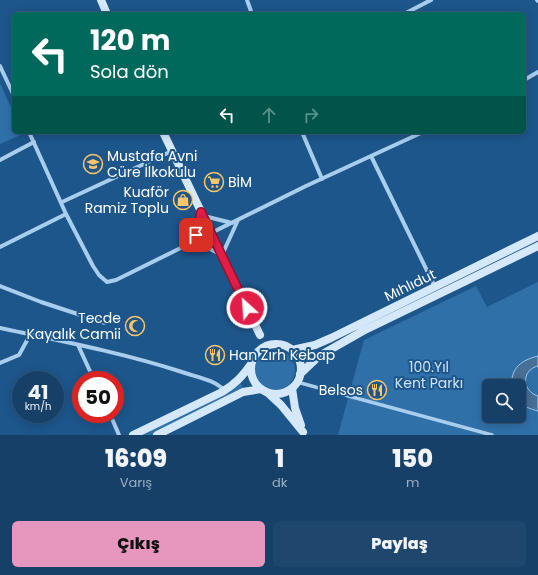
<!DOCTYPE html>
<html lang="tr">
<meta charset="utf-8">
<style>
:root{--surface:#164068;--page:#1f476e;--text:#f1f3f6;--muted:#9eafc0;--line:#35597c;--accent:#e797bd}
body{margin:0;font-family:Poppins,sans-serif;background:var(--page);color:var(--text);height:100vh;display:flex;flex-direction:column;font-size:15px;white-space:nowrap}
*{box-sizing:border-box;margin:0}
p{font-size:13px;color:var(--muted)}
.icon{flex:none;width:22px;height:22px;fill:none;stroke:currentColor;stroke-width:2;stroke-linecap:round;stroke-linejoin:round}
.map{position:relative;height:435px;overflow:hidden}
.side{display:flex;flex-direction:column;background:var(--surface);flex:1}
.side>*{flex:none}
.banner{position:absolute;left:12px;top:12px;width:514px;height:122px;border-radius:6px;box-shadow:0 2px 10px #0003,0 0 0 1px var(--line);background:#00695c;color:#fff;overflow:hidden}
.controls{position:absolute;left:482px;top:379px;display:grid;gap:8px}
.controls a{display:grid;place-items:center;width:44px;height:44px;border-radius:6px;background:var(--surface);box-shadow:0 2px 10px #0003,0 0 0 1px var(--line);font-size:20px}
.speed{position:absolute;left:12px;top:371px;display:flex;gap:8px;font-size:20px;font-weight:700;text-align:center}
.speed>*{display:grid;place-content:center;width:52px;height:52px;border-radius:50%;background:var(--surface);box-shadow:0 2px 10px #0003,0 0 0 1px var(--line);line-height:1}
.speed small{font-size:10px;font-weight:400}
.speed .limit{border:6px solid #d22;background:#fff;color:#111}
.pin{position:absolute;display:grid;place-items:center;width:34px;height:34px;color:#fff;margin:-17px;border-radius:8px;box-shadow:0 2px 6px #0006}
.me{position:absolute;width:44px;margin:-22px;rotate:334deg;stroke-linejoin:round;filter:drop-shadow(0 0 3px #0008)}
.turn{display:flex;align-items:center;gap:14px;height:84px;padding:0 12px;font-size:18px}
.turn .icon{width:52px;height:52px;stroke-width:2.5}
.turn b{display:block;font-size:28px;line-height:34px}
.lanes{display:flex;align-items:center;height:38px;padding:0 12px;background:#0003;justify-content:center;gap:20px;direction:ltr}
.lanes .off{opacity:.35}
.eta{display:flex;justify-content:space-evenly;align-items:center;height:68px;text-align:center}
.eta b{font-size:24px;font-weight:800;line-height:28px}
.cta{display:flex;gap:8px;margin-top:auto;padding:8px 12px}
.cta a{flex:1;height:46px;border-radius:6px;background:var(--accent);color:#111;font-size:16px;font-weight:800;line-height:46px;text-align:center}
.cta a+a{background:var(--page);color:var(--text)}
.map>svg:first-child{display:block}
</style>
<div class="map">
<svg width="538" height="435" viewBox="0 0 538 435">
<rect width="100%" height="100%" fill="#1d568b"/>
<path fill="#3070a9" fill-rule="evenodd" d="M0,83L14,114V132H22L23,134L0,144Z
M538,282V435H338L364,340L476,286L487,307ZM489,386H519V416H489Z
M255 370a20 20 0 1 1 40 0a20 20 0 1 1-40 0Z
M240,381L243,389L151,435H140Z"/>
<path fill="#486f96" stroke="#9cc9ee" d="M538,356V366C521,370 522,391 538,396V411C531,409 524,407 519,402V386H512C510,368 522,360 538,356Z"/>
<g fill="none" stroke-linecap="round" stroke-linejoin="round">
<path stroke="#a9cdec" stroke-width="3.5" d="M297,382L492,435"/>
<path stroke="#a9cdec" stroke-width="4" d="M247,0L252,14
M537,0L538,1
M404,14L431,0
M0,66L14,96
M524,80L538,72
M29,132L66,214L93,266L99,275L107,282L116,280L306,186L423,132
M302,132L322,179
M371,156L435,287
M0,160L34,142
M62,202L172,151
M201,214L198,229L191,243L202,245L222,255L238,220
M204,216L232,223
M0,247L66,214
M0,286L41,302L105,323
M0,328C61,341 123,353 182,372C196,377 213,379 224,390
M78,345L94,380
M0,363L19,355L30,335
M110,414L119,435"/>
<path stroke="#d5e8f9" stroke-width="8" d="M101,0L107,14
M163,132L260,335
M251 369a25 25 0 1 1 50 0a25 25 0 1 1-50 0Z
M292,350L315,345L331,338L538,236
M300,374L319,356L363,331L538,246
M292,388L295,408L301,425
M268,393L281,405L303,432
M133,435L222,392C235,384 242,377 251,364
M157,435L243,392L261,389"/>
</g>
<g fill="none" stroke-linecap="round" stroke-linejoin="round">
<g stroke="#92132f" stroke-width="10">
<path id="route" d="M196,235L201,212L247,308"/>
</g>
<use href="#route" stroke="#e11d48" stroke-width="7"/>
</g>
<defs>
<g id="school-ring" transform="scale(1)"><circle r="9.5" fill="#1d568b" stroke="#fcc568" stroke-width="1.5"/><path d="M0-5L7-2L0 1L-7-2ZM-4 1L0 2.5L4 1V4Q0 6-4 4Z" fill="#fcc568"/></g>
<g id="supermarket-ring" transform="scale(1)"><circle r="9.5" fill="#1d568b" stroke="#fcc568" stroke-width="1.5"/><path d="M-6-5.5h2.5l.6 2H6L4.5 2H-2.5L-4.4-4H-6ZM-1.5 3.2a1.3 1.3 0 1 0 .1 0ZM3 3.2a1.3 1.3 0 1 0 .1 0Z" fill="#fcc568"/></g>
<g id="shop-ring" transform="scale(1)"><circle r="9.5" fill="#1d568b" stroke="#fcc568" stroke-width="1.5"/><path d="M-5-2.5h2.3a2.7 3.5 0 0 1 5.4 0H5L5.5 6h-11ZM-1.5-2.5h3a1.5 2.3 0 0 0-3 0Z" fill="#fcc568"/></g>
<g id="mosque-ring" transform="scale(1)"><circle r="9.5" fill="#1d568b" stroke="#fcc568" stroke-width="1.5"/><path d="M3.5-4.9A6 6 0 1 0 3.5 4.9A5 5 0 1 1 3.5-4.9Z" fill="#fcc568"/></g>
<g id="restaurant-ring" transform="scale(1)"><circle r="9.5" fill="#1d568b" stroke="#fcc568" stroke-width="1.5"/><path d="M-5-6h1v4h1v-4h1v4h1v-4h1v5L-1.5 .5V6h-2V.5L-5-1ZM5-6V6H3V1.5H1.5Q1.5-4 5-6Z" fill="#fcc568"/></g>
</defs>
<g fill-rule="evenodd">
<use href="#school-ring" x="93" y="164"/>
<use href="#supermarket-ring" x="214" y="182"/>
<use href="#shop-ring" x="183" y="200"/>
<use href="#mosque-ring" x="135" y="326"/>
<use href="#restaurant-ring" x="215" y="355"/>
<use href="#restaurant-ring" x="377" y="390"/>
</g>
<g text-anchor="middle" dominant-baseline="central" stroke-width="4" stroke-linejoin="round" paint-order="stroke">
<g font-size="14" fill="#fff" stroke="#1d568b" text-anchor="start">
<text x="107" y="156">Mustafa Avni<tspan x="107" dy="16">Cüre İlkokulu</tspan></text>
<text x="228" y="182">BİM</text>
<text x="169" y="192" text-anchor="end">Kuaför<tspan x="169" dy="16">Ramiz Toplu</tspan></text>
<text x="121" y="318" text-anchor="end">Tecde<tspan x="121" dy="16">Kayalık Camii</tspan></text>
<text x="229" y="355">Han Zırh Kebap</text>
<text x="363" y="390" text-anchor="end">Belsos</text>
</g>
<g font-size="14" fill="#fff" stroke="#1d568b">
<text transform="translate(410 285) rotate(-26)">Mıhlıdut</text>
</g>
<g font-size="14" fill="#cee5f9" stroke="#1d568b">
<text x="429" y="367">100.Yıl<tspan x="429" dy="16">Kent Parkı</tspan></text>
</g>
</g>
</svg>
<div class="controls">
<a><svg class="icon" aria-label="search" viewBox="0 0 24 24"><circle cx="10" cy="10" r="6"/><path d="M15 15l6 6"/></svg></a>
</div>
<div class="speed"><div>41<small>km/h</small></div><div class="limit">50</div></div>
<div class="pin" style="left:196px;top:235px;background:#d93025"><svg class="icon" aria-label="arrive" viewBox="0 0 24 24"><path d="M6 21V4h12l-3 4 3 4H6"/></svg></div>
<svg class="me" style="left:247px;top:308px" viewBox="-20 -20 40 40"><circle r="17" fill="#e11d48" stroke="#fff" stroke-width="3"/><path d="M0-11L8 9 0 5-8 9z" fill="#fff"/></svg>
<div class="banner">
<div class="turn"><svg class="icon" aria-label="left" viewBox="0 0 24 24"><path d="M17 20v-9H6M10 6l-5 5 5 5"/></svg><div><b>120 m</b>Sola dön</div></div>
<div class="lanes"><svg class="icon" aria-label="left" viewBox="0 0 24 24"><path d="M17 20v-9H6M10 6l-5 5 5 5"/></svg><svg class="icon off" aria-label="ahead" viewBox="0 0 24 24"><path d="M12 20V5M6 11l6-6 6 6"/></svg><svg class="icon off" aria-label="right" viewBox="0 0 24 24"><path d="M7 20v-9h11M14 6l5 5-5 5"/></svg></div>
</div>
</div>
<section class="side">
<div class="eta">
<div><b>16:09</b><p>Varış</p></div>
<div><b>1</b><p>dk</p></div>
<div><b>150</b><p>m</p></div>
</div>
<div class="cta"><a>Çıkış</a><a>Paylaş</a></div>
</section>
